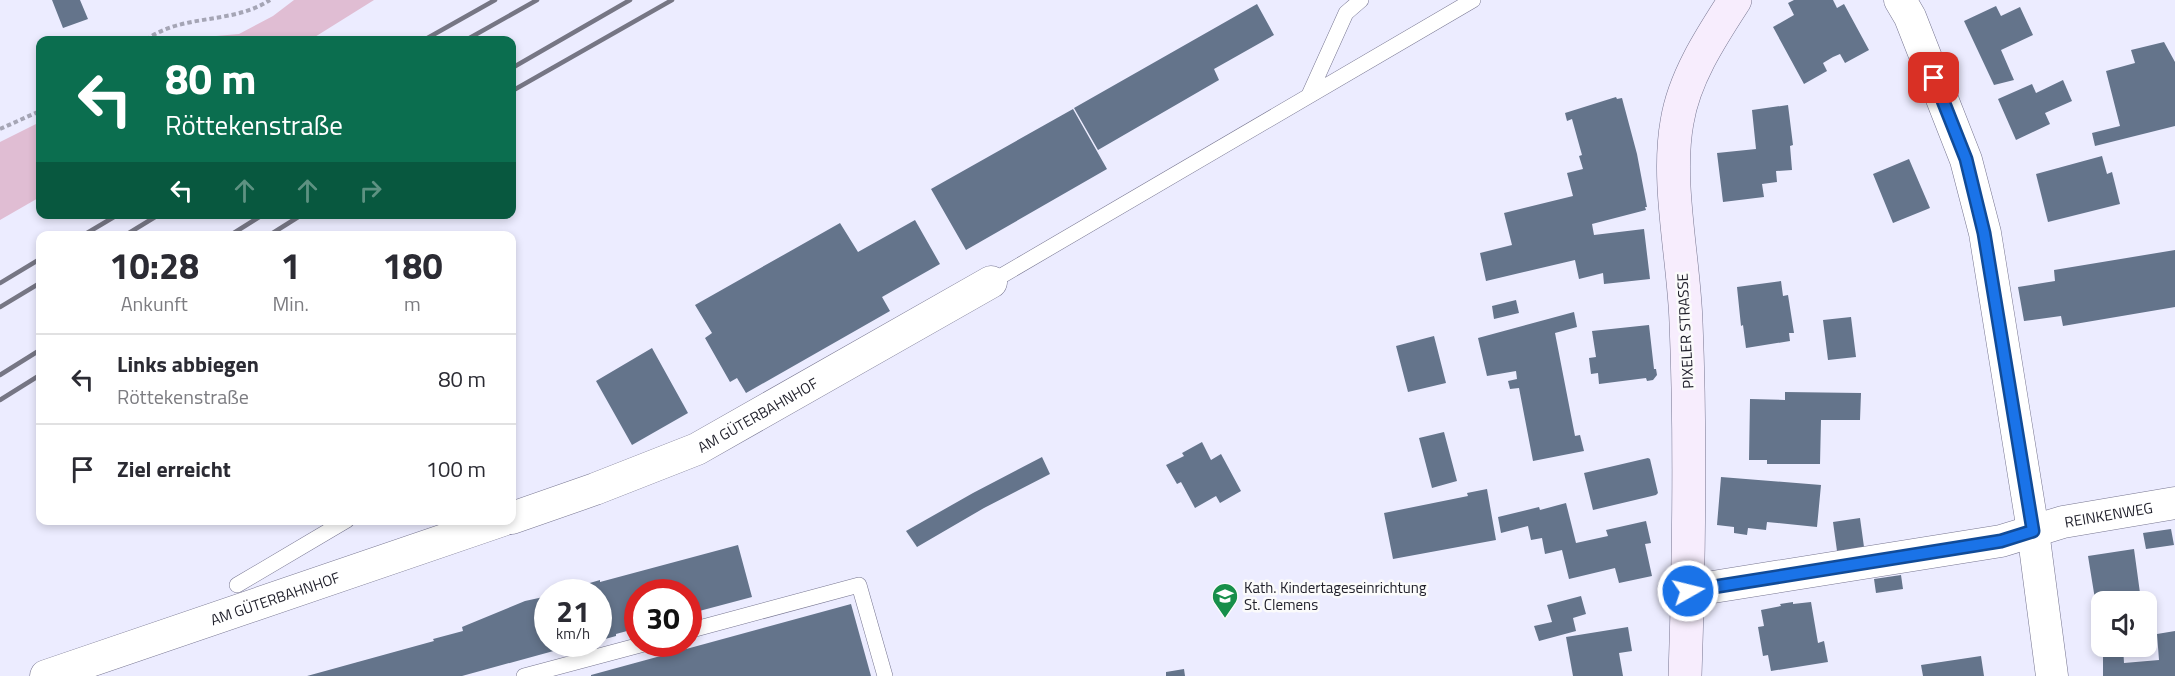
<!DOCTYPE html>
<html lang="de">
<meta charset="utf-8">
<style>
:root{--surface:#fff;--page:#f7f7f7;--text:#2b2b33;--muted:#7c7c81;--line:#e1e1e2}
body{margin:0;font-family:"Titillium Web",sans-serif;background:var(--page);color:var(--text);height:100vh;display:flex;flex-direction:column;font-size:22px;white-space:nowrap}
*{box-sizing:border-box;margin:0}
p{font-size:20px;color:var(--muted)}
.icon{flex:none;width:33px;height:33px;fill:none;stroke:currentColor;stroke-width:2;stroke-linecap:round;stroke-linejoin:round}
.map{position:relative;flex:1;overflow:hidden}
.panel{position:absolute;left:36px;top:231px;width:480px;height:294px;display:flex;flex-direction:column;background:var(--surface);border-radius:12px;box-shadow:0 3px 9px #0003}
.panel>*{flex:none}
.guide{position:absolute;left:36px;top:36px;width:480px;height:183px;border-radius:12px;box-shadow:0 3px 9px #0003;background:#0b6e4f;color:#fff;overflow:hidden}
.controls{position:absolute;left:2091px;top:591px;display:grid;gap:12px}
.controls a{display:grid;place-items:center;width:66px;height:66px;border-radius:12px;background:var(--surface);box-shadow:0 3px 9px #0003;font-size:30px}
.speed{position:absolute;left:534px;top:579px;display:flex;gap:12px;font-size:30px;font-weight:700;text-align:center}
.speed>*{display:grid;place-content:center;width:78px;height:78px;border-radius:50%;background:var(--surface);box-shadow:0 3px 9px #0003;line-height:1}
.speed small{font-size:15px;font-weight:400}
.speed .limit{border:9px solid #d22;background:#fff;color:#111}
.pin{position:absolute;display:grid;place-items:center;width:51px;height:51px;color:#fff;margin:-26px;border-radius:12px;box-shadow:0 3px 9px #0006}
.me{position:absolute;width:66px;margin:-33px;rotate:82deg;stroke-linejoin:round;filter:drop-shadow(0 0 4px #0008)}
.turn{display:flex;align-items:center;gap:21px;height:126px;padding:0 30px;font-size:27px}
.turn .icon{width:78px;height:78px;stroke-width:2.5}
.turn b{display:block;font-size:42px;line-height:51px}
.lanes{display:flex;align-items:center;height:57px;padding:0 30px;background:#0003;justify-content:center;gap:30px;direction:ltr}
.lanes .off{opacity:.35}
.eta{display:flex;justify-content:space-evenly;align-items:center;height:102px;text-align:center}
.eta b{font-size:36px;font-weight:700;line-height:42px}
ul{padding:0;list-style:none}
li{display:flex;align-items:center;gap:18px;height:90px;padding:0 30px;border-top:2px solid var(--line)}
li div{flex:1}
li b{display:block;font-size:22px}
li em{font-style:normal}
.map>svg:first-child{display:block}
</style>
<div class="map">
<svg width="2175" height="676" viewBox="0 0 2175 676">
<rect width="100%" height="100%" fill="#ececff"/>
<path fill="#e0bdd3" d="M294,0H374L310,40H170L239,34L273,16Z
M40,122V197L0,220V142Z"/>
<path fill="#64748b" d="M52,0H80L88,19L63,28Z
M1794,0H1833L1837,8L1844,4L1869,50L1845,63L1840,54L1833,57L1823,63L1827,71L1804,84L1773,27L1794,15L1788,3Z
M1257,4L1274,35L1214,69L1219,80L1098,150L1074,108Z
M1996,6L2001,16L2020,7L2033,35L2001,50L2014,80L1994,85L1964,21Z
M2164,42L2175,62V126L2095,146L2092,133L2120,126L2106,71L2135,63L2131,50Z
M2063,80L2072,101L2045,113L2050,124L2016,140L1998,99L2032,84L2036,93Z
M1616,97L1617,99L1622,98L1637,154L1647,207H1645L1646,210L1592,224L1594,235L1644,229L1650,279L1604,284L1603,273L1579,279L1575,260L1486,281L1480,253L1512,245L1504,213L1573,196L1567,173L1583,169L1579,156L1582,155L1572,119L1567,121L1565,113Z
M1788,105L1793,145L1790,146L1792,170L1776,171L1777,182L1762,184L1764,197L1723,202L1717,153L1756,149L1752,110Z
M1073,109L1107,169L966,250L931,189Z
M2102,156L2107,174L2112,172L2120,204L2048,222L2036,174Z
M1909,159L1930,208L1893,223L1873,174Z
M915,220L940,264L882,297L890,311L746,393L737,378L730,382L705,338L712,333L695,305L840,223L858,252Z
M2175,250V307L2063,326L2061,316L2024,321L2018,287L2055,281L2054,270Z
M1781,281L1783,296L1788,295L1794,333H1789L1790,341L1746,348L1743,325L1741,326L1737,287Z
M1516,300L1519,313L1494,319L1492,306Z
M1574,312L1577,327L1555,333L1575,436L1580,435L1584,451L1533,461L1519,388L1510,389L1508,381L1517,379L1516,371L1487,376L1478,338Z
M1851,317L1856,357L1828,360L1823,320Z
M1649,325L1654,369H1656L1657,375L1653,380L1647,381L1646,378L1599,384L1598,373L1591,374L1589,358L1596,357L1592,331Z
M1434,336L1446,383L1408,392L1396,346Z
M652,348L688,413L632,445L596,381Z
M1785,392L1861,393L1860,420H1821L1820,464H1767V460H1749L1750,399L1785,400Z
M1444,432L1457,481L1432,488L1419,438Z
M1202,442L1211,460L1221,454L1241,491L1220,503L1216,496L1195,508L1181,482L1177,484L1166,465L1184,456L1182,453Z
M1042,457L1050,474L984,508L917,547L906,531L973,493Z
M1648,458L1650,459L1658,493L1656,495L1593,510L1584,473Z
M1721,477L1821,485L1817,527L1767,522L1766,530L1748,528L1747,535L1734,533V527L1717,525Z
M1487,489L1496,540L1393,559L1384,513L1468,496L1467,493Z
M1566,503L1576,543L1608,536L1606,530L1646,521L1651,543L1645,544L1652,576L1619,583L1615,568L1569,579L1562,550L1545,554L1542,538L1531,540L1528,526L1501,533L1498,517L1539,507L1540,510Z
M1860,518L1864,547L1837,551L1833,522Z
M2171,529L2174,545L2146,549L2143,533Z
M738,545L752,597L688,614V592H638V628L616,634V636L598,641V592H563L569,589L600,580V582Z
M2134,549L2140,593L2118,597V602H2102L2100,630L2088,556Z
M1901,575L1903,589L1876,593L1874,579Z
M548,596V644H579L462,676H307L434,641L433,639L463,631L462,627L525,601Z
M1581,596L1586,614L1573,618L1576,631L1539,641L1534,626L1552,622L1547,605Z
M1793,602V604L1811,602L1818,643L1824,641L1828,662L1771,671L1768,655L1763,656L1758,627L1764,626L1761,610L1781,606L1780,604Z
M851,604L871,676H591V675Z
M1628,627L1632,651L1619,653L1623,676H1573L1566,637Z
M2175,631V676H2103V646H2123L2124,663L2159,660L2157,634Z
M1981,656L1984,676H1923L1921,665Z
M1184,669L1185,676H1166V672Z"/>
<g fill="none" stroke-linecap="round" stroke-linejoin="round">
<g stroke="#777691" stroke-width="16">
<path id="service" d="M1309,95L1346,13L1361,0
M991,282L1473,0
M237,585L347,520
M688,631L859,585L885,676
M524,676L644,644"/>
</g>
<g stroke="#777691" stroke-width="33">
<g id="minor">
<path d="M1900,0L1910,17L1966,160L1985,233L2033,531L2052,676"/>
<path id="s1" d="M512,518L595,489L697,449L991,282"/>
<path id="s2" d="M1688,591L2001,541L2063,522L2175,503"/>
<path id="s3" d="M46,676L503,520"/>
</g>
</g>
<g stroke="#777691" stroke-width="34">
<path id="secondary" d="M1685,676C1689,558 1691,440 1686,322C1684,259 1666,183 1677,122C1684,78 1711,37 1735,0"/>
</g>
<path stroke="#a5a5b5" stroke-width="4" stroke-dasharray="4.5 3" stroke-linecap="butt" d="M146,40C182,13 232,25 270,0
M0,129L40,111"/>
<use href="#service" stroke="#fff" stroke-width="15"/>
<use href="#minor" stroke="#fff" stroke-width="32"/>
<use href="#secondary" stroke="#f7edfd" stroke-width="33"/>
<path stroke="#767684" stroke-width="4.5" d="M424,40L495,0
M466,40L537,0
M512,68L630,0
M512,91L672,0
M82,236L119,214
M124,236L160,214
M229,236L264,214
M268,236L303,214
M0,283L40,259
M0,307L40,283
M0,375L40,350
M0,400L40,375"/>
</g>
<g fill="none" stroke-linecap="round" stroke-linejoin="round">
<g stroke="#114b97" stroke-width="15">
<path id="route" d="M1688,591L2001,541L2033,531L1984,233L1966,159L1934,78"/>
</g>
<use href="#route" stroke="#1a73e8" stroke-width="10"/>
</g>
<defs>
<g id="school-pin" transform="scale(1.35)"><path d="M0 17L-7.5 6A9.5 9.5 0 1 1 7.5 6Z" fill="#178f4a" stroke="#fbfbfb"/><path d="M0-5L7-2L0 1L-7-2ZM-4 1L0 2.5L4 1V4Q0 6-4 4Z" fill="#fff"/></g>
</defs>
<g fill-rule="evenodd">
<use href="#school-pin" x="1225" y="596"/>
</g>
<g text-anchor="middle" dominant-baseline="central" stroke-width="5" stroke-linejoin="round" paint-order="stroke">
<g font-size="15" fill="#1f1f2a" stroke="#fbfbfb">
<text transform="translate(1685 331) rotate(-93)">PIXELER STRASSE</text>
<text stroke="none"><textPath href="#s1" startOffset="267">AM GÜTERBAHNHOF</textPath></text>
<text stroke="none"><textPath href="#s2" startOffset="428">REINKENWEG</textPath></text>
<text stroke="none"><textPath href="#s3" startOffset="242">AM GÜTERBAHNHOF</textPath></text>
</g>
<g font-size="15" fill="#1f1f2a" stroke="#fbfbfb" text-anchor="start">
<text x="1244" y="587">Kath. Kindertageseinrichtung<tspan x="1244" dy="17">St. Clemens</tspan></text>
</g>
</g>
</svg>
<div class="controls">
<a><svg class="icon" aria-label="sound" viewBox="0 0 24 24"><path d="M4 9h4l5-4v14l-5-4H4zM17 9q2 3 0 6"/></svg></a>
</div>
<div class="speed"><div>21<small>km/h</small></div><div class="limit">30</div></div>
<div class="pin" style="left:1934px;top:78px;background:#d93025"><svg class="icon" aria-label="arrive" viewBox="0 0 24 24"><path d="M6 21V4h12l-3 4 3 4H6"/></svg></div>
<svg class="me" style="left:1688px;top:591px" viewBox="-20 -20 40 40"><circle r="17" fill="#1a73e8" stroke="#fff" stroke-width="3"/><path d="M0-11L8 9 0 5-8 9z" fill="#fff"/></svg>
<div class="guide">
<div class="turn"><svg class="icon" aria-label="left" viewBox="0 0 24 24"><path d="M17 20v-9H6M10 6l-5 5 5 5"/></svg><div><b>80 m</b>Röttekenstraße</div></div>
<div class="lanes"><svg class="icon" aria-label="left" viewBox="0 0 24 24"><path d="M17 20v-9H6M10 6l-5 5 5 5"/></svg><svg class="icon off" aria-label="ahead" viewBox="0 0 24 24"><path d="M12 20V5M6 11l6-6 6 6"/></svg><svg class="icon off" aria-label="ahead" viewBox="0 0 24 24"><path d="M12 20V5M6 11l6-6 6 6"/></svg><svg class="icon off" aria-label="right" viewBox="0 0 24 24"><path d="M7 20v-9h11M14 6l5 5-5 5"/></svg></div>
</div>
<section class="panel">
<div class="eta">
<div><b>10:28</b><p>Ankunft</p></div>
<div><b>1</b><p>Min.</p></div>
<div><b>180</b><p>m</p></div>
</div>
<ul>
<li><svg class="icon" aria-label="left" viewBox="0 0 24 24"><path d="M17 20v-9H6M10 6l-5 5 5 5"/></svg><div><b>Links abbiegen</b><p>Röttekenstraße</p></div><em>80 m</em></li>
<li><svg class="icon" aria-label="arrive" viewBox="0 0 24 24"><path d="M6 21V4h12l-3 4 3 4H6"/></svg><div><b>Ziel erreicht</b></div><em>100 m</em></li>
</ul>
</section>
</div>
